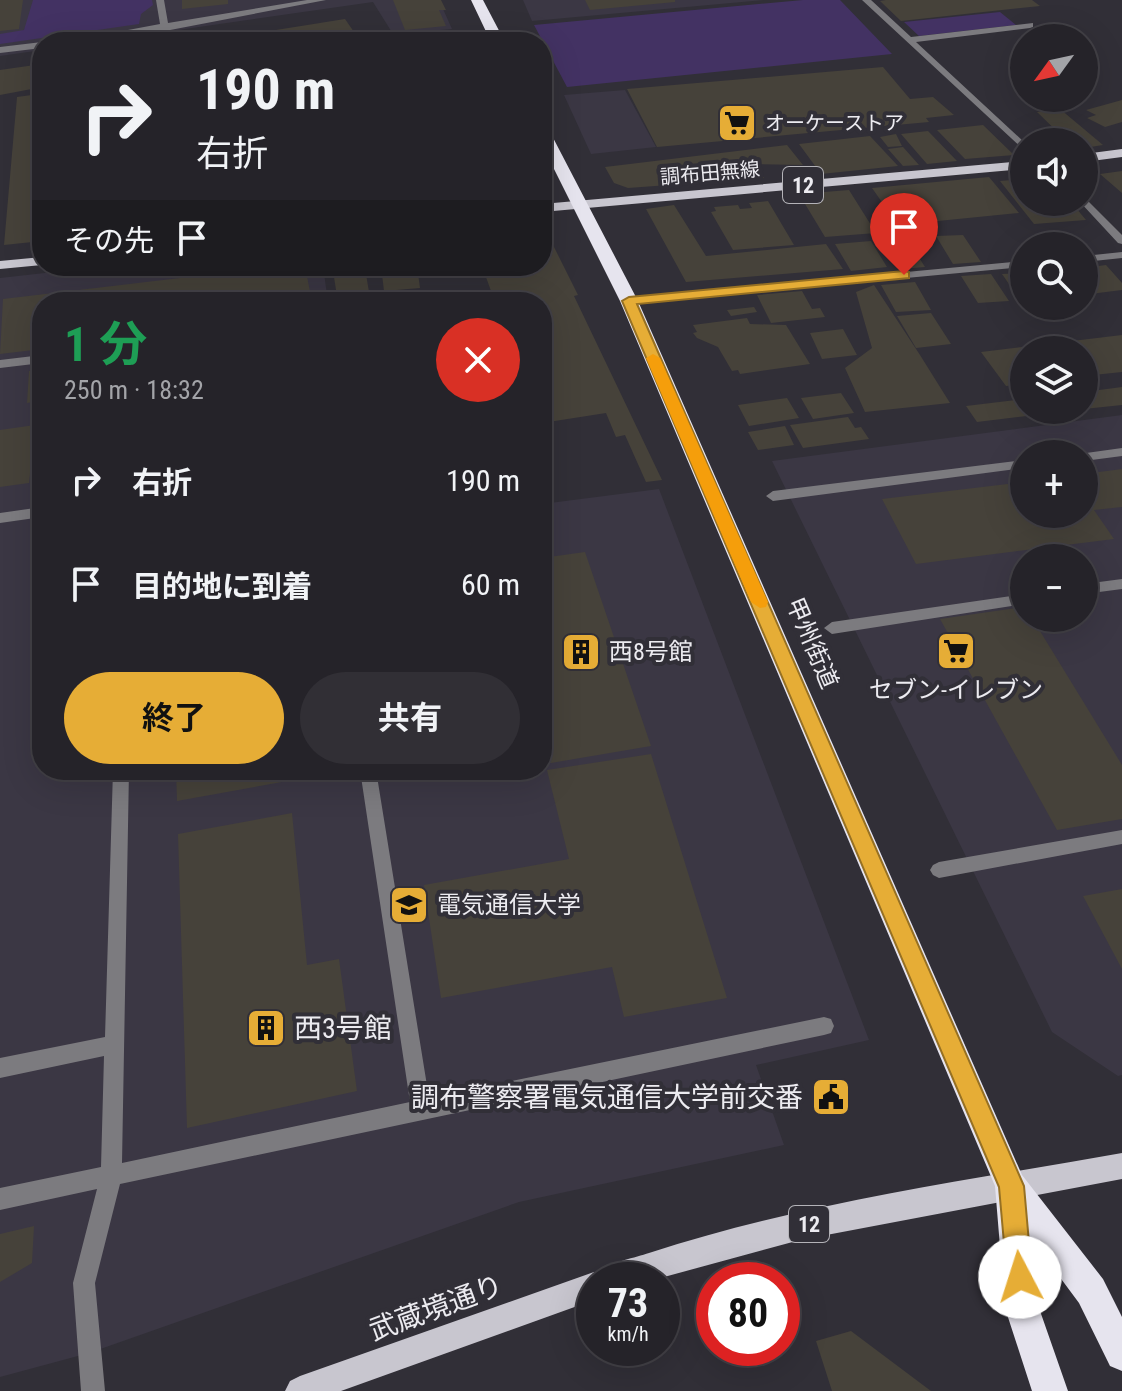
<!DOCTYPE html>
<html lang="ja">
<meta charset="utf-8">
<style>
:root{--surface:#252329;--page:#312f35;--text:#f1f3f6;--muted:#a3a4a8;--line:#424046;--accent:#e6ad36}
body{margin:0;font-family:"Roboto Condensed","Noto Sans JP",sans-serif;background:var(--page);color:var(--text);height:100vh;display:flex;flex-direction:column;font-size:30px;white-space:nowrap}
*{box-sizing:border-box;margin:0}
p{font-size:26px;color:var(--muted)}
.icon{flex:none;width:44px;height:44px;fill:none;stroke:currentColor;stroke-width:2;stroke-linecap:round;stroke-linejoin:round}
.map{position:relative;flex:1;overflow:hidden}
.side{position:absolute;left:32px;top:292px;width:520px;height:488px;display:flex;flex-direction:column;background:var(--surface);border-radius:32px;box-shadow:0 8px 32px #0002,0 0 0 2px var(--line)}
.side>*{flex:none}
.hud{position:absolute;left:32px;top:32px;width:520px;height:244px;border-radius:32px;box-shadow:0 8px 32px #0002,0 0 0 2px var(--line);background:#252329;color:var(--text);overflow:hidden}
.needle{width:52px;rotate:237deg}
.fabs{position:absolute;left:1010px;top:24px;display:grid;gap:16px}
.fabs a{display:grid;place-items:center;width:88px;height:88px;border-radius:50%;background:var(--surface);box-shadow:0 8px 32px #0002,0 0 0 2px var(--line);font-size:40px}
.speed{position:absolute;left:576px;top:1262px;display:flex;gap:16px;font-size:40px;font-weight:700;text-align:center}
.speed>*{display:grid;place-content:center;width:104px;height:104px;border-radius:50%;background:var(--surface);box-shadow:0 8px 32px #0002,0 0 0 2px var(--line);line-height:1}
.speed small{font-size:20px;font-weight:400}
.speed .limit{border:12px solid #d22;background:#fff;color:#111}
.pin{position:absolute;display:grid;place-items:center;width:68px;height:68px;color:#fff;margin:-82px -34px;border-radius:50% 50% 50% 0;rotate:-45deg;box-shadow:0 0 8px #0007}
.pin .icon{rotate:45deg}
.me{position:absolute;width:88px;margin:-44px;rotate:355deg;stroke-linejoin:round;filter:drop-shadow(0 0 6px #0008)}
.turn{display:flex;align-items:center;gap:28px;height:168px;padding:0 32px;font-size:36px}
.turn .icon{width:104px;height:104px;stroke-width:2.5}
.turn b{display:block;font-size:56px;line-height:68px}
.then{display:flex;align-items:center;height:76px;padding:0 32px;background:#0003;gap:16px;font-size:30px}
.round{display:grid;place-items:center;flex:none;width:84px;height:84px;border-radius:42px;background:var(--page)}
.overview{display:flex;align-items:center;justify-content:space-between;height:136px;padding:0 32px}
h1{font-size:48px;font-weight:700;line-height:60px;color:#1e9e55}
.action{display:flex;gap:16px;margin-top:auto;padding:16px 32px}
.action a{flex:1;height:92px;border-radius:48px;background:var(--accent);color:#111;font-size:32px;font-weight:700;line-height:92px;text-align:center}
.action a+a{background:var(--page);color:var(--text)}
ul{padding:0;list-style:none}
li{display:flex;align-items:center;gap:24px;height:104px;padding:0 32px}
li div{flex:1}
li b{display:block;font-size:30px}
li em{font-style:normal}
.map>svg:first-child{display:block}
</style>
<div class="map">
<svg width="1122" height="1391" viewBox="0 0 1122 1391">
<rect width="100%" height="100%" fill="#312f37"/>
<path fill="#3b3744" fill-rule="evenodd" d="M0,0H439L452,29L393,34L373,2L95,42H42V50L0,56Z
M523,0H764L532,21Z
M625,90L656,147L591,154L564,95Z
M107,266H323L328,302H42V770H542V504L659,489L869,1040L756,1065L784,1145L519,1202L89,1353L0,1377V278Z
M1122,415V1075L1118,1076L1052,1032L772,461ZM1024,454H1084V514H1024ZM1024,558H1084V618H1024Z"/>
<path fill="#433263" d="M33,0H152L153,5L141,14L139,24L0,44V34L24,30Z
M803,0H840L892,54L567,87L534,25Z
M1000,12L1016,25L919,36L904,22Z"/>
<path fill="#46423a" d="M0,0H23L19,29L0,31Z
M182,0H228V4L182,9Z
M393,0H441L446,10H439L446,26L405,30Z
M585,0H675V2L590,10Z
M886,0H1032L1040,6L901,21L880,1Z
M345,19L354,32L289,42H200Z
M42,64V241L4,245L17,97L39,94L37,88L0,95V70Z
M883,67L910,99L933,97L954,115L926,118L929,122L657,147L627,89Z
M1122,100V122L1105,127L1087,118L1096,115L1086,110Z
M1060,109L1103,145L1084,148V142H1068L1037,112Z
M983,125L1014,155L965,159L937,130Z
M928,131L957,161L927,164L901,134Z
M896,134L902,146L888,147L880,137Z
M870,136L898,166L821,174L799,144Z
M787,145L803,165L755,164L764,178L628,188L614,183L605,167Z
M903,147L919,165L903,166L888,149Z
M1122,171V193L1100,174Z
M989,177L1019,213L898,225L872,188Z
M1024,179V202H1071L1086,220L1034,224L1000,181Z
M849,190L876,233L825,237L799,194Z
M768,201L794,245L733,250L711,212L716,211L714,207L738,205L740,209L752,208L749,203Z
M674,205L706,256L826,244L843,269L686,282L646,209Z
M542,223L578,295L574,296L662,480L646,482L625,435L616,437L606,413L542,423V302H495L482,266H542Z
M963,235L981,262L953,264L936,236Z
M906,237L925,267L902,269L884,239Z
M871,241L887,267L851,271L835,244Z
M1106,265L1122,283V290L1090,294L1084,287V268Z
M281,266H305L312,302H42V349L0,354L3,299Z
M381,266H417L420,288L384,291Z
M365,268L369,292L337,296L333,271Z
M1024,273V300H1020L1002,274Z
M991,274L1009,301L978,303L961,276Z
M915,282L931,310L896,312L881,285Z
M874,285L920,355L950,403L865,412L845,368L872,348L856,292Z
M422,290L426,302H386L385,294Z
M802,291L812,309L820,308L825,317L771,323L757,295Z
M373,295L374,302H338V299Z
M754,307L757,312L731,316L727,310Z
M931,313L951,344L916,348L897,316Z
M747,318L750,324L786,325L810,364L740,374L738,370L732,371L718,347L697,338L693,333L697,332L693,325Z
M843,329L857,355L822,359L810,333Z
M1122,335V372L1084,376V350H1024V384L1006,386L981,352Z
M42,370V400L27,403L29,371Z
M1122,387V405L1084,409V392Z
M841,393L854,413L813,419L801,398Z
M787,398L799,418L749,426L738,405Z
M1024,399V410L1061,412L977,422L966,406Z
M848,417L855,428L861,427L869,439L803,448L790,425Z
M35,425L29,483L0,487V430Z
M785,426L794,445L758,450L748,432Z
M1122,469V507L1094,510L1114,539L916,564L882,499L1024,482V514H1084V491L1094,490L1084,474Z
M585,552L651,746L545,764L542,754V558Z
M1024,607V618H1032L1122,765V819L1057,830L940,619Z
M651,754L727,998L624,1017L612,967L441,998L424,885L569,859L547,770Z
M176,770H286L287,781L177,801Z
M292,813L307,965L339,959L357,1091L187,1128L178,834Z
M1122,889V969L1083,896Z
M34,1226L32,1263L0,1282V1234Z
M851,1331L931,1391H832L816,1341Z"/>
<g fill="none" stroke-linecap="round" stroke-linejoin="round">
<path fill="#7c7b7f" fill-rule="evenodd" d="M156,0H164L168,23L307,0H326L165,31L84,42H64L160,24Z
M862,0H871L911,37L1033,23V27L1030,28L916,42L1024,142V150Z
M42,42V48L0,53V47Z
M1084,197L1122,235V244L1118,243L1080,202H1084Z
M42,355V363L0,368V360Z
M1122,448V456L1084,461V454H1079Z
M1024,460V468L773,501L766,496L773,491Z
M42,507V517L0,523V513Z
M1122,579V589L1084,594V584Z
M1024,594V604L832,634L824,628L832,622Z
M113,770H129L122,1163L410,1102L360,770H376L429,1098L824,1017L831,1019L834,1026L831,1033L824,1035L120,1184L95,1283L105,1391H81L73,1283L97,1189L0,1210V1188L101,1167L104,1056L0,1078V1058L105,1037Z
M1122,830V844L939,878L933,875L930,870L933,865L939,862Z"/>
<path fill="#7c7b7f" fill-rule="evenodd" d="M1122,252V258L1084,262V256Z
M1024,261V267L629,304L623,301L629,298Z"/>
<path fill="#c8c6cf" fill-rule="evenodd" d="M1122,149V157L1084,162V154Z
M1024,161V169L542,212V204Z
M42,257V265L0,269V261Z
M1122,1153V1179L800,1240L653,1280H594V1300L341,1391H285L290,1381L300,1376L594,1272L599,1274C608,1262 635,1258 649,1253C802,1203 964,1181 1122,1153Z"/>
<path fill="#e6e4ee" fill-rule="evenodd" d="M471,0H483L505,42H491Z
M542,126L549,130L638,301L1022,1175L1103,1279L1122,1317V1371L1110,1366L1079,1303L1033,1241L1039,1308L1068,1391H1032L1005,1308L995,1186L620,301L542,145Z"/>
</g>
<path fill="#e6ad36" stroke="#967023" stroke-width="2" d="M904,271L909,272V278L637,304L1024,1186L1032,1277L1029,1286L1020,1290L1011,1286L1007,1277L999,1187L622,301L629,297Z"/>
<path fill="#f59e0b" d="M653,354L660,358L768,602L766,607L760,608L751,602L646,358Z"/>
<defs>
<g id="supermarket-square" transform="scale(2)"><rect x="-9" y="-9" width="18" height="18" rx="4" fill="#e6ad36" stroke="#312f37"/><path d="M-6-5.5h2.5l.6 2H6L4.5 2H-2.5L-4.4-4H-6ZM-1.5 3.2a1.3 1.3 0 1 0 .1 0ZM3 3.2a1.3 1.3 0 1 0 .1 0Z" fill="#111"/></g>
<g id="building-square" transform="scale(2)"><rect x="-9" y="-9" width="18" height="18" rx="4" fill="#e6ad36" stroke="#312f37"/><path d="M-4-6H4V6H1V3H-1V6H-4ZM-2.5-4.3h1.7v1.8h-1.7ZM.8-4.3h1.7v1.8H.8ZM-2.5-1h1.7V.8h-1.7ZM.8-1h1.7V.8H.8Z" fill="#111"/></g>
<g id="university-square" transform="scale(2)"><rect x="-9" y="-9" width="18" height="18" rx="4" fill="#e6ad36" stroke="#312f37"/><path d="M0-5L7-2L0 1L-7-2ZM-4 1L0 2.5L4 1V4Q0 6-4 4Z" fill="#111"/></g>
<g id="civic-square" transform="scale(2)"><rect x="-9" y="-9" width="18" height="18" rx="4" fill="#e6ad36" stroke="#312f37"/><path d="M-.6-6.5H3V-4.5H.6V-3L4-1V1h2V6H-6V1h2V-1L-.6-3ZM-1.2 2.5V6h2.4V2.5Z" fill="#111"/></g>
</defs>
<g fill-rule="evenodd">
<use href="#supermarket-square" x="737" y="123"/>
<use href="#supermarket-square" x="956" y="651"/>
<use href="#building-square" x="581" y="652"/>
<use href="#university-square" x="409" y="905"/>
<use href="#building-square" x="266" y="1028"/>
<use href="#civic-square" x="831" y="1097"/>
</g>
<g text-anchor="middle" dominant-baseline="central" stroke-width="8" stroke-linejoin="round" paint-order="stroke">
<g font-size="20" fill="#ecebf0" stroke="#312f37" text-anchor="start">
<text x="765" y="123">オーケーストア</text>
</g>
<g font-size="20" fill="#ecebf0" stroke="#312f37">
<text transform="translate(710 173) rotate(-5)">調布田無線</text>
</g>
<g fill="#312f37" stroke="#b4b3b8" stroke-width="2">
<rect x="783" y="167" width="40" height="36" rx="6"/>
<rect x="789" y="1206" width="40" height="36" rx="6"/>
</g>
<g font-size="22" font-weight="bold" fill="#ecebf0">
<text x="803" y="185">12</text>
<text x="809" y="1224">12</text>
</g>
<g font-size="24" fill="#ecebf0" stroke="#312f37">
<text transform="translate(812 643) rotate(67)">甲州街道</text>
</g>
<g font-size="24" fill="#ecebf0" stroke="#312f37" text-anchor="start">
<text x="609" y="652">西8号館</text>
<text x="956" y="690" text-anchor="middle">セブン-イレブン</text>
<text x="437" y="905">電気通信大学</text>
</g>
<g font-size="28" fill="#ecebf0" stroke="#312f37" text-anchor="start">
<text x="294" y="1028">西3号館</text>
<text x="803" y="1097" text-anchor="end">調布警察署電気通信大学前交番</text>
</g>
<g font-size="28" fill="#ecebf0" stroke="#312f37">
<text transform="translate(436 1308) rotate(-20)">武蔵境通り</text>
</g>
</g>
</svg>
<div class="fabs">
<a><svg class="needle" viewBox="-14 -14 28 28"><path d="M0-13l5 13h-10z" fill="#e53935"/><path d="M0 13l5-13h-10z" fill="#a3a4a8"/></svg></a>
<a><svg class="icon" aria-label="sound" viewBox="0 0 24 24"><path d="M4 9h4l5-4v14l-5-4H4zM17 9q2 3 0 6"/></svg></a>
<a><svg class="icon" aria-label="search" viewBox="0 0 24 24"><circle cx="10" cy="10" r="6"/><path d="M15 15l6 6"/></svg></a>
<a><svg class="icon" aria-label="layers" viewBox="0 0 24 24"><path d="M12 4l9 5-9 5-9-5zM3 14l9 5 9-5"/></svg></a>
<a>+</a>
<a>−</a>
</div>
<div class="speed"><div>73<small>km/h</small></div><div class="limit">80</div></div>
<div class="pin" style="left:904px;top:275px;background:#d93025"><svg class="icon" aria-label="arrive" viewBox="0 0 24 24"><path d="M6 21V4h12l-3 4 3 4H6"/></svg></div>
<svg class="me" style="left:1020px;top:1277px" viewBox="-20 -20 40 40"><circle r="19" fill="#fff"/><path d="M0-13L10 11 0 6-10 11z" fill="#e6ad36"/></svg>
<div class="hud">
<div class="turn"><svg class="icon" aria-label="right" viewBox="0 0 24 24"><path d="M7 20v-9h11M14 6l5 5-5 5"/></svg><div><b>190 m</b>右折</div></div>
<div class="then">その先<svg class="icon" aria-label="arrive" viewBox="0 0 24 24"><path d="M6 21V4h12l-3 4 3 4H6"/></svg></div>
</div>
<section class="side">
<div class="overview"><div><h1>1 分</h1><p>250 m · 18:32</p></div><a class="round" style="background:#d93025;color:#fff"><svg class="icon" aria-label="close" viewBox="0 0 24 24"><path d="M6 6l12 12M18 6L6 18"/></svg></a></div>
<ul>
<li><svg class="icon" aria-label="right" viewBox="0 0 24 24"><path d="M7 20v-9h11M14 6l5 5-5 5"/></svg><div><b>右折</b></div><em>190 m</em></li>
<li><svg class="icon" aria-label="arrive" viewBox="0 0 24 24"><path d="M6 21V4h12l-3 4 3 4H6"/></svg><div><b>目的地に到着</b></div><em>60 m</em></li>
</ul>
<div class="action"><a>終了</a><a>共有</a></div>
</section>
</div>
